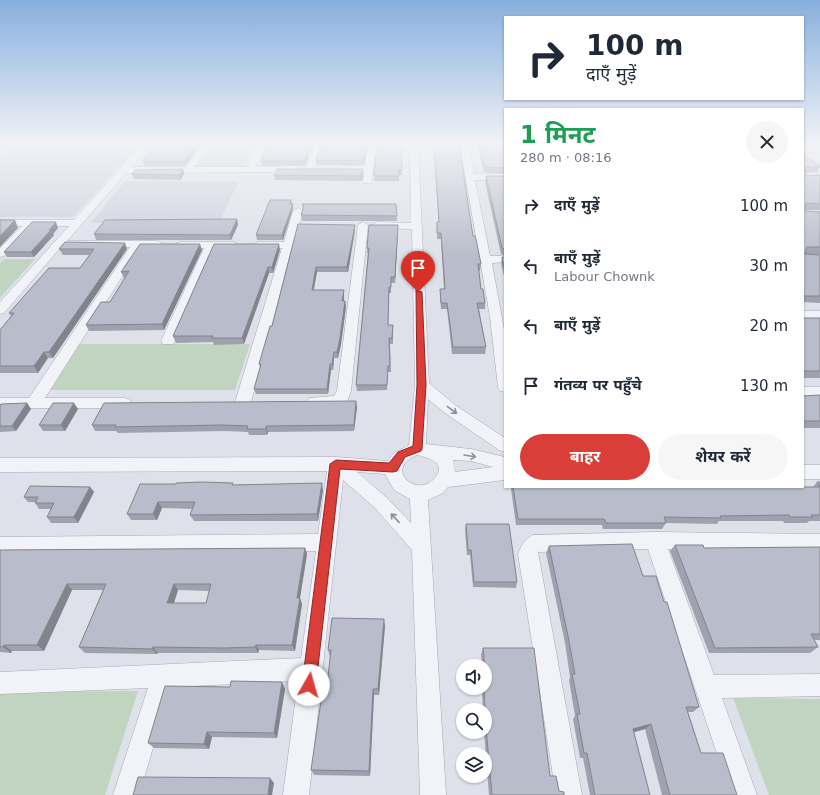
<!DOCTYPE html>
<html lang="hi">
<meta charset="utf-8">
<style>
:root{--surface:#fff;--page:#f6f6f7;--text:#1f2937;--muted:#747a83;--accent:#d93e39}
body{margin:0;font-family:"DejaVu Sans","Noto Sans Devanagari",sans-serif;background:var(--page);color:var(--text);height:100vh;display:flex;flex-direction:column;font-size:15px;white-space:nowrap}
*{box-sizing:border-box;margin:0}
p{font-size:13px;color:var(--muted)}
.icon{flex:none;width:22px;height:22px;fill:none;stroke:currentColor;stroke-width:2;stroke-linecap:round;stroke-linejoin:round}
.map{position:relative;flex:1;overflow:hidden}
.drawer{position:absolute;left:504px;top:108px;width:300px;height:380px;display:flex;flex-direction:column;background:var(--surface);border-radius:0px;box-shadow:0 1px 3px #0004}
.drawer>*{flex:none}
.banner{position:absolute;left:504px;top:16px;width:300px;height:84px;border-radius:0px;box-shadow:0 1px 3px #0004;background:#fff;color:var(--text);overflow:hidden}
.buttons{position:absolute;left:456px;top:659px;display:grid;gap:8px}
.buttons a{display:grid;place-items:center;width:36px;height:36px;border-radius:50%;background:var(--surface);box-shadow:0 1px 3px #0004;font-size:20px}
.pin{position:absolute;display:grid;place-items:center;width:34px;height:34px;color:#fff;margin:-41px -17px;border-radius:50% 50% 50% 0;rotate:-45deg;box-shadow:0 0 4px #0007}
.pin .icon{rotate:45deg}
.me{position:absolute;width:44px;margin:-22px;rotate:7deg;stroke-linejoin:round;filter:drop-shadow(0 0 3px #0008)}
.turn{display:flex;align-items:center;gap:14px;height:84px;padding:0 16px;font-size:18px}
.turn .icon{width:52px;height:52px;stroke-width:2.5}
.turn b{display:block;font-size:28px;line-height:34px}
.round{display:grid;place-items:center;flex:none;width:42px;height:42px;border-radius:21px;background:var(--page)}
.summary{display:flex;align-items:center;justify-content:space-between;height:68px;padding:0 16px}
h1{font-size:24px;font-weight:700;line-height:30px;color:#1e9e55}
.cta{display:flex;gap:8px;margin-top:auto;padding:8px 16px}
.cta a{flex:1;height:46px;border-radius:24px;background:var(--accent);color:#fff;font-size:16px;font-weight:700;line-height:46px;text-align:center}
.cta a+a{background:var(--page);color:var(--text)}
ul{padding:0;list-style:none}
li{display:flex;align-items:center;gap:12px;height:60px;padding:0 16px}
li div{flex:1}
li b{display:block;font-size:15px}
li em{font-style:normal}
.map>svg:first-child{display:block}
</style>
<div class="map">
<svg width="820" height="795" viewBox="0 0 820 795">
<rect width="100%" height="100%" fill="#dfe1ea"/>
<path fill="#cdd0dc" d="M12,145H139L73,217H0V154Z
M125,181H239L219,222L91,223Z"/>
<path fill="#c1d4c0" d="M255,146L245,167H194L208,147Z
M4,259H35L0,298V263Z
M80,344H250L235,390H49Z
M138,691L105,795H0V692Z
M733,698L820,699V795H769Z"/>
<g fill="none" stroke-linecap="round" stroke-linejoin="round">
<g stroke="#a4a7b4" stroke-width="1">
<path id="minor" d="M141,145H150L131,167H186L202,145H210L195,167H248L258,145H266L256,167L296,166L300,169L296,172L126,173L67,241H158L163,244L158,247H141L45,398H124L129,399L132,403L129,407L124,408H0V398H29L130,247H61L4,313L0,314V302L69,226H34L4,256L0,257V248L22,226H0V220H74Z
M314,145H322L314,169L310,172L306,169Z
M368,145H376L371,183H365L363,181L365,172L339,171V167L342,166H365Z
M410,145H418L429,383L455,405L505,438V452L499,450L445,413L428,399L426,444L471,449L505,457V480L448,487L443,493L428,500L446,795H420L412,550L375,508L343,480L309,795H283L298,681L171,687L139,795H113L148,688L0,694V672L301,658L316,551L0,555V537L318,534L327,471L0,472V458L336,457L388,461L394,453L409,445L415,385L412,229L377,228L372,225L377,222L411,223ZM417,455C430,458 448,464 434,479C416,498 383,469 417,455ZM453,460L471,461L493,467L455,472ZM357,472L385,474L394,490L410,499L411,523L387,498Z
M460,145H468L474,174H505V180H475L490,256H505V262L492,263L505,335V392L500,391L498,387L490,317Z
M803,147L820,148V152L803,151Z
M803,154L820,166V173L803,161Z
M298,208L303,211L251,402L248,406L243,407L238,406L235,402L282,248H258L253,245L258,242H284L293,211Z
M363,222L368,225L351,391L347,402C336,407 321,409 309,406L306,402L309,398L334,396L337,391L358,225Z
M180,242H234L239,245L234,248H215L175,341L173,344H163L161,341L204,248L176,247L175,245Z
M803,311H820V319H803Z
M803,387H820V397H803Z
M803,465H820V479H803Z
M655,532L820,534V550L668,549L714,675L820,674V696L722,698L757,795H731L648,549L538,552L582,795H556L518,554C522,545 524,539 533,535Z"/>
</g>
<use href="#minor" fill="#f2f3f8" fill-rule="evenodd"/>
</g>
<path fill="#9fa2ae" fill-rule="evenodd" d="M200,145L185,166H144L143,161Z
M312,145L305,166H262L261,161Z
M367,145L364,165H317L316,161Z
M401,145L402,175H399V181H374V176Z
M433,145H459L473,236L481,264L480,271H478L481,289L485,303V309H479L486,347L485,354H452L447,309H441L440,296V289H444L441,239H437V222H439Z
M477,145H505V174L484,172Z
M803,150L805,156L820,167L817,172L806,173V176L820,175V210H805V211L820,212V254H805L820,255V303L803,302Z
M183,169L184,174L180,180L134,179L132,174Z
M363,169V174L362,181L275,180L274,175Z
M486,176H505V256L501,254L485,182Z
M291,200L293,209L283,240H257L256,235Z
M302,204H396L397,221H302L301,215L303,209Z
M237,219L238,225L231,240H96L94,234Z
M298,224L355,230L348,272H317L314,290L344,296V301H345L346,307L341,344L338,358H334L333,370H331L328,394H256L254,389L260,367L259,364L272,326Z
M398,225L395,283H391V293H389L388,325H393V344H390L391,372H388L387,390L357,391L356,385L368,253H367V248Z
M58,228L53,234L54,235L34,257H7L4,252Z
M65,242L127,249L53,358H48L38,373H0V330L11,316L9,313L80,268L90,255H63L59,249Z
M202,250L164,330L89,331L86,325L110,302L125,278H124L121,272Z
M280,250L273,273H269L244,344L214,345L213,342L176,343L173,336Z
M502,257H505V280L501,264Z
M803,318H820V378H803Z
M820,395V428H803V396Z
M27,403L31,409L16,431L0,432V405Z
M357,407L354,431L268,432L267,435H249L248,432L224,431L118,433L116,431H95L92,425Z
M78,409L65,431H43L39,425Z
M817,482H820V521H809L807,523H784L783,521H719L717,524L666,523L662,529H603L602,525H516L511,489V487H813Z
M176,484L234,485L323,490L318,521H194L190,515L193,509L162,508L157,520H131L127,514Z
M90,487L94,492L78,523H51L47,517L51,509H39L35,503V502H28L24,497Z
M466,524L517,582L516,588L473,587L470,555H467L465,530Z
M675,545L704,548L820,547V640H814L818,647L810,653H709L670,551Z
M549,546L643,576L699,707L693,712H688L701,753L737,795H662L645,729L634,732L650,795H590L583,758H580L573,719L575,716L569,680L570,677L565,643L546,553Z
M305,548L307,554L300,598L302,604L295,651L259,650L258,653H158L157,654L85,653L79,647L103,590H72L44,651H12L11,653L0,652V550ZM178,590L209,591L206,603H174Z
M385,626L379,695H374L370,776L314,775L311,770L326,694L331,657H330L328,650Z
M483,648L550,776L559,791L564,795H489L484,732H485V710H483L482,695L484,689L485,688V666H482L481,655Z
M282,682L285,689L277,738L212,737L209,749L154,748L148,743L230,687Z"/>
<path fill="#82848d" d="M196,145H200L185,166L184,161Z
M310,145H312L305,166L304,161Z
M366,145H367L364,165L363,160Z
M183,169L184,174L180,180L179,175Z
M363,169V174L362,181L361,176Z
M291,200L292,206L293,204V209L283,240L282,235Z
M237,219L238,225L231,240L230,235Z
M15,220L18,228L0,247V236Z
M56,222L58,228L53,234L54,235L34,257L31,252Z
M355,225V230L348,272L347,267Z
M398,225V230L395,283V277Z
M125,243L127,249L53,358L49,352Z
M200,244L202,250L164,330L162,324Z
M279,244L280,250L273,273L272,267Z
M268,267L269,273L244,344L242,338Z
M316,267L317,272L312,296V290Z
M344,290V296L343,307L342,301Z
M345,301L346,307L341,344L338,358L337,352Z
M44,352L48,358L38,373L34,366Z
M334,352V358L333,370L332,364Z
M330,364L331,370L328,394L327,389Z
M356,401L357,407L354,431V425Z
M27,403L31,409L16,431L12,426Z
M74,403L78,409L65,431L61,425Z
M266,426L268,432L267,435L266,429Z
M322,483L323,490L318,521L317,514Z
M90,487L94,492L78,523L74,517Z
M158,502L162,508L157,520L153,514Z
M305,548L307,554L299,604L297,598Z
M67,584L72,590L44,651L37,645Z
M174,584L178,590L172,609L167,603Z
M300,598L302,604L295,651L292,645Z
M384,619L385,626L379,695L378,689Z
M4,645L12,651L11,653L3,647Z
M256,645L259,650L258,653L255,647Z
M153,647L158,653L157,654L152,649Z
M282,682L285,689L277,738L274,733Z
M373,689L374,695L370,776L369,771Z
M651,724L645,729L628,734L633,729Z
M207,732L212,737L209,749L204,744Z
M270,778L274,783L272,795H268Z"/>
<path fill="#b9bcca" stroke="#82848d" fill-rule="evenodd" d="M155,145H196L184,161H143Z
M267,145H310L304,161H261Z
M321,145H366L363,160L316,161Z
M377,145H401L402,170H399V176H374Z
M434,145H459L473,236H475L477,244L481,264H478L481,289H483L485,303H477L486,347H453L447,303H441L440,289H445L441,233H437V222H439Z
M479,145H505V168L485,167Z
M803,150L804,151L805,156L820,167H805L806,176L820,175V204L806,203L805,211L820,212V247H807L805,254L820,255V296H803Z
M183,169L179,175L132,174L135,170Z
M277,169H363L361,176L274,175Z
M486,176H505V249L502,248Z
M270,200H291L290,204H293L282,235H256Z
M302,204H396L397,216L301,215L304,206Z
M237,219L230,235L94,234L105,220Z
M0,220H15L0,236Z
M32,222H56L49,230H51L31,252H4Z
M298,224L355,225L347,267H316L312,290H344L342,301H345L340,338L337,352H334L332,364H330L327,389H254L261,364H259L270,326H272Z
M369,225H398L395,277H391V287H389L388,325H393L392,338H389L390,366H388L387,385H356L369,248H367Z
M65,242L125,243L49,352H44L34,366H0V330L14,313H9L49,268H80L94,249H59Z
M140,244H200L162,324L86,325L101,302H110L129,271L121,272Z
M214,244H279L272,267H268L242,338H212L213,336H173Z
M502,257H505V271Z
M803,318H820V371H803Z
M820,395V421H803V396Z
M356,401L354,425L266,426V429H247L248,426L222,425L115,427L116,425H92L104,403Z
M27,403L12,426H0V405L1,404Z
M53,403H74L61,425H39Z
M202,482L233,483L232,485L322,483L317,514L190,515L195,502H158L153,514H127L140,484H176V483Z
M817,482H820V515H811L813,517H790L789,515L720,516L721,518L664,517L666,523H606L604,519H518L513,487H820Z
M30,486L90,487L74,517H47L54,503H35L38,497H24Z
M466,524H509L517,582H474L471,550H468Z
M632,544L643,576H656L664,602H667L699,707H686L701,753H723L737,795H670L651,724L633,729L650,795H595L587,753H584L577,714H580L572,674H575L568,636L549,546Z
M675,545H703L704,548L820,547V634H811L818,647L715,648Z
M305,548L297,598H300L292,645H256L255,647L224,648L153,647L152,649L79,647L106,584H67L37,645H4L3,647H0V550ZM174,584H211L206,603H167Z
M332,618L384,619L378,689H373L369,771L311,770L322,694H326L331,650H328Z
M483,648H534L550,776H556L559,791L564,792V795H492L486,727L484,689H487Z
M231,681L282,682L274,733L207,732L204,744L148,743L165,686L230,687Z
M138,777L270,778L268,795H133Z"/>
<defs><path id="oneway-shaft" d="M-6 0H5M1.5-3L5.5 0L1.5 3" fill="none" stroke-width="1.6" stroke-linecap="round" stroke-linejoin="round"/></defs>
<g stroke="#8c909d">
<use href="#oneway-shaft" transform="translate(452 410) rotate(37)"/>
<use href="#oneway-shaft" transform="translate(470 456) rotate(9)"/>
<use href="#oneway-shaft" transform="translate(395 518) rotate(-133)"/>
</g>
<linearGradient id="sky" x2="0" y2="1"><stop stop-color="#87afdd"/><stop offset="0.56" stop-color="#f1f2f6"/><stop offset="1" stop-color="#f1f2f6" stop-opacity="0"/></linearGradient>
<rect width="820" height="257" fill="url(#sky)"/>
<path fill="#d93e39" stroke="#8d2825" d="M416,290L422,292L426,385L422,449L421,451L405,457L397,471L393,472L340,469L316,685L314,690L309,692L304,690L302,685L330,464L336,460L389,463L398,452L413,446L417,385Z"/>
</svg>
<div class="buttons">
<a><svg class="icon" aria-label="sound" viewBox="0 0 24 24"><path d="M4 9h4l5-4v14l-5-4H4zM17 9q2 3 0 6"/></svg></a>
<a><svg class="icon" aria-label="search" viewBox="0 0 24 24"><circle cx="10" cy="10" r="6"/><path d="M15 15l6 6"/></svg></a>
<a><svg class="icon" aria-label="layers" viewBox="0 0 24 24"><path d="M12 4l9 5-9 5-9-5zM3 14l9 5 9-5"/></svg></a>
</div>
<div class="pin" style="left:418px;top:292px;background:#d93025"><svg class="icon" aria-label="arrive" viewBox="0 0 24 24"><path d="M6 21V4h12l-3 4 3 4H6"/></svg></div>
<svg class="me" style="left:309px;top:685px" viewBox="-20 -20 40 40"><circle r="19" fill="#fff"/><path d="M0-13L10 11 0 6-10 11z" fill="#d93e39"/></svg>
<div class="banner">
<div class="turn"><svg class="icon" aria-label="right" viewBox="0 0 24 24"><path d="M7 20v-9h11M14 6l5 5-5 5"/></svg><div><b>100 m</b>दाएँ मुड़ें</div></div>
</div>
<section class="drawer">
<div class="summary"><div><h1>1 मिनट</h1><p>280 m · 08:16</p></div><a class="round"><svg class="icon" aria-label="close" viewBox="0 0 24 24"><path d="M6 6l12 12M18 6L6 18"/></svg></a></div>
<ul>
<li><svg class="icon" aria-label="right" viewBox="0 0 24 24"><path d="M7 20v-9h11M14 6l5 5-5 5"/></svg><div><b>दाएँ मुड़ें</b></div><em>100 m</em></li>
<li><svg class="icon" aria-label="left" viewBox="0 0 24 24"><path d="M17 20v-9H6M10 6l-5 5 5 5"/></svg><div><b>बाएँ मुड़ें</b><p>Labour Chownk</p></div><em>30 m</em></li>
<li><svg class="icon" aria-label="left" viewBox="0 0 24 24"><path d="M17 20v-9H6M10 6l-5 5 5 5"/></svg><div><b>बाएँ मुड़ें</b></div><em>20 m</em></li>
<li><svg class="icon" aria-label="arrive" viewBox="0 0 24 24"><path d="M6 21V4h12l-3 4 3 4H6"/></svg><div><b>गंतव्य पर पहुँचे</b></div><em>130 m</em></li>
</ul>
<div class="cta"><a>बाहर</a><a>शेयर करें</a></div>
</section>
</div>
